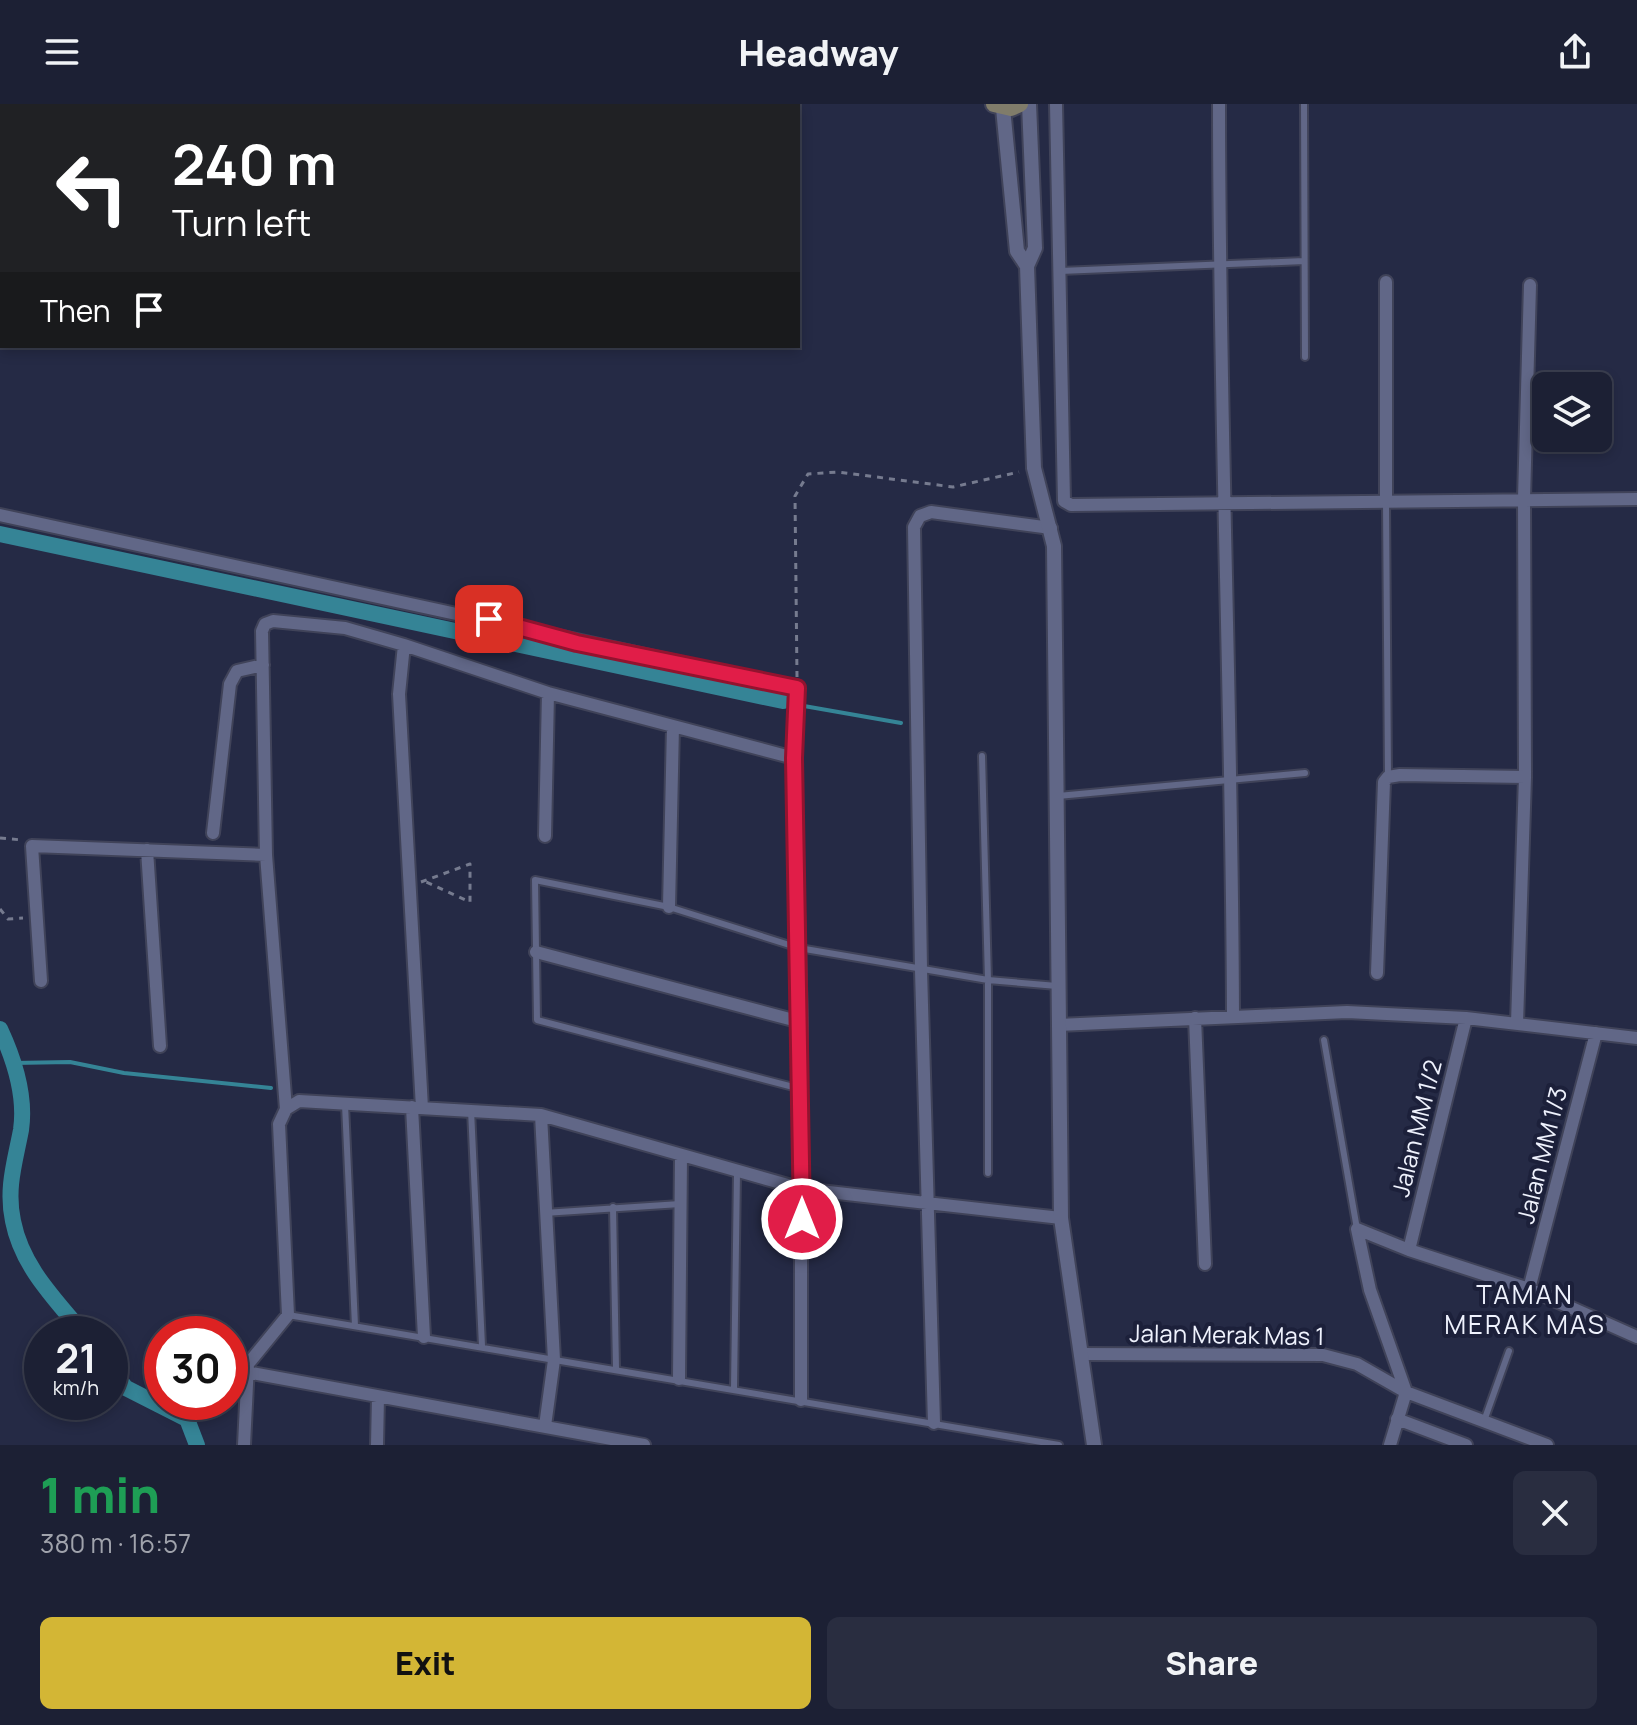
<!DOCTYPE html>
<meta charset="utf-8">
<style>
:root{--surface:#1c2034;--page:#292d40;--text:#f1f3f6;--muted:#a0a3ac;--line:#3a3e4f;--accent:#d3b635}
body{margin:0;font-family:Manrope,sans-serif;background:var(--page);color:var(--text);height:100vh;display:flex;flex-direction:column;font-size:30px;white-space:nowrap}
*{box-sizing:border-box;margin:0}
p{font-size:26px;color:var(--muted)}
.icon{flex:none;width:44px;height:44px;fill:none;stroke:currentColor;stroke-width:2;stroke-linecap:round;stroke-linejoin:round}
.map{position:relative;height:1341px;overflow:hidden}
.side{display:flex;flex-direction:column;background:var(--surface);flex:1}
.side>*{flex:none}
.banner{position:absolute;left:0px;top:0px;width:800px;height:244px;box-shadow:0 4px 12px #0003,0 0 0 2px var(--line);background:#202124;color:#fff;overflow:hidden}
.tools{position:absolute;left:1532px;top:268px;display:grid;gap:16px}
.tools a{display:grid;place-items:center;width:80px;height:80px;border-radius:12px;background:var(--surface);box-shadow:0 4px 12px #0003,0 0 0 2px var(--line);font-size:40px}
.speed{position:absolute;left:24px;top:1212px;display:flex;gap:16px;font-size:40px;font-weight:700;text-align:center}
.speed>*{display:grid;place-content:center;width:104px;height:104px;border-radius:50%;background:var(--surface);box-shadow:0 4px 12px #0003,0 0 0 2px var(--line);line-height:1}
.speed small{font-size:20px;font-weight:400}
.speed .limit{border:12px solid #d22;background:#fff;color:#111}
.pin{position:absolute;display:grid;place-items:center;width:68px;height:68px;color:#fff;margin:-34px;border-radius:16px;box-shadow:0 4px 12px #0006}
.me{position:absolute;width:88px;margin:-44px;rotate:0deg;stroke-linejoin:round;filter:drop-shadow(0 0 6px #0008)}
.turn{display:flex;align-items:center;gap:28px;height:168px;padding:0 40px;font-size:36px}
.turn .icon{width:104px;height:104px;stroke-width:2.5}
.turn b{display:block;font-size:56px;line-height:68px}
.then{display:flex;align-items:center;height:76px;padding:0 40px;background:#0003;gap:16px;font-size:30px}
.round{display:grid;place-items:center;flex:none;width:84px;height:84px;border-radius:12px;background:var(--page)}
.headline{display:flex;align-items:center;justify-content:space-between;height:136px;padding:0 40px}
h1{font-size:48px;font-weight:800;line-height:60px;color:#1e9e55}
.cta{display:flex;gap:16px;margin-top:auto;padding:16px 40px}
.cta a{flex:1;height:92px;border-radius:12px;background:var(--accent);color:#111;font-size:32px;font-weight:800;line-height:92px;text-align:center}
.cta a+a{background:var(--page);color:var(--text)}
header{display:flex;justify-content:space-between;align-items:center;height:104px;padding:0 40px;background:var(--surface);font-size:36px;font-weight:800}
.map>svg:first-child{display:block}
</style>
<header><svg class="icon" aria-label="menu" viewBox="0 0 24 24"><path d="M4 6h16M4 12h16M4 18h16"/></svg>Headway<svg class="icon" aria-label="share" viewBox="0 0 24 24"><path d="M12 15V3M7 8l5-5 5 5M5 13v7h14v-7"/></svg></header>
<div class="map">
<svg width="1637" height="1341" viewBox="0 0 1637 1341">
<rect width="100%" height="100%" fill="#252a45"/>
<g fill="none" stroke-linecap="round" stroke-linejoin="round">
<path stroke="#358496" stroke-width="4" d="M804,602L901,619
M13,959L70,958L124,969L271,984"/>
<path stroke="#358496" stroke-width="16" d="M0,430L783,597
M0,925C14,955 26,992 21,1026C15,1058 6,1084 13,1117C22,1163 55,1195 84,1230
M110,1263L126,1284L187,1315L197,1341"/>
<g stroke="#404359" stroke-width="10">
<path id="service" d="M170,0L171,2
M1304,0L1305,253
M1060,167L1304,157
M1386,397L1388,673
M982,652L988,876V1069
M1058,692L1305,669
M1324,936L1357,1125
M801,985L537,916L535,776L669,803L799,844L988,876L1057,882
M345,1000L355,1222
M471,1006L482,1242
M613,1103L616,1264
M544,1109L680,1100
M288,1211L1059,1341
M734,1285L737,1068
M1484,1317L1509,1247"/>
</g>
<g stroke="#404359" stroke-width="16">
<path id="minor" d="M1056,0L1064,397L1071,401L1637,395
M1219,0C1219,304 1232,607 1233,911
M1386,397V178
M0,411L797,584L794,654L801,918V1296
M1525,673L1524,394L1530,181
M213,729L230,580L237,567L263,561
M545,732L548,589L794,654
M147,746L160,942
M669,803L673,622
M536,848L801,918
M1377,869L1384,678L1388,673L1400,671L1525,673L1517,919
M41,877L32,742L266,751
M1195,914L1205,1160
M1058,921L1347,908L1466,914L1637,934
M412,1003L424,1233
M422,1004L399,590L404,541L548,589
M286,1005L299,997L541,1011L802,1085L1061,1114
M541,1011L554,1256L545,1322
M1357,1125L1409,1146L1529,1185L1637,1233
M1357,1125L1370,1186L1406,1288L1390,1341
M1409,1146L1466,914
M1529,1185L1596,929
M1080,1250L1323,1251L1357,1260L1406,1288L1547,1341
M246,1268L644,1341
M679,1275L681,1051
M1397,1315L1466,1341
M934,1319L921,866L914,423L920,412L931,408L1051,424
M244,1341L248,1260L288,1211L279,1020L286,1005L266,751L262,527L265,520L273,517L345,524L404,541
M377,1341L378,1293"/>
</g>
<g stroke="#404359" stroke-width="18">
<path id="tertiary" d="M1029,0L1035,144L1027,162L1034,364L1054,442L1061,1114L1094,1341
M1003,4L1017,147L1027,162"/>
</g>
<g stroke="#404359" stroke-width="20">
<path id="secondary" d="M994,0L1011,4L1020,0"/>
</g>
<path stroke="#767b8f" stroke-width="3" stroke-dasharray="6 6" stroke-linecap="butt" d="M797,573L795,392L808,370L838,368L953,383L1019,368
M0,734L22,736
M421,778L470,760V798L426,778
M0,805L8,815L23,814"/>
<use href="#service" stroke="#616787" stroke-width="6"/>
<use href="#minor" stroke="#616787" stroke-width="12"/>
<use href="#tertiary" stroke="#616787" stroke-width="14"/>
<use href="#secondary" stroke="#807c6a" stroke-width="16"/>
</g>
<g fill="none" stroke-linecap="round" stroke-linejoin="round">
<g stroke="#92132f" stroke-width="20">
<path id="route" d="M489,515L577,539L797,584L794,654L802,1115"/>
</g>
<use href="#route" stroke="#e11d48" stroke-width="14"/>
</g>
<g text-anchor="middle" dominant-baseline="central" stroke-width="8" stroke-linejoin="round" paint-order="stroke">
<g font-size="24" fill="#eff2fd" stroke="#1c203a">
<text transform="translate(1416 1024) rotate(-76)">Jalan MM 1/2</text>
<text transform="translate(1541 1051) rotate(-76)">Jalan MM 1/3</text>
<text transform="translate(1227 1230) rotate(1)">Jalan Merak Mas 1</text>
</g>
<g font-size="26" letter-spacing="2" fill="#eff2fd" stroke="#1c203a">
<text x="1525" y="1190">TAMAN<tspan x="1525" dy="30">MERAK MAS</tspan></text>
</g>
</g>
</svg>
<div class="tools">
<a><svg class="icon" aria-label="layers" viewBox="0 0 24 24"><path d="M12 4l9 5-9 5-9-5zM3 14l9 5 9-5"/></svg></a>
</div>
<div class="speed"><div>21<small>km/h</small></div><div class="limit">30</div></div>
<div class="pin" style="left:489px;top:515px;background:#d93025"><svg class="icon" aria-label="arrive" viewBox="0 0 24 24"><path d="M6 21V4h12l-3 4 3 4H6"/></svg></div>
<svg class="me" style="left:802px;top:1115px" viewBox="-20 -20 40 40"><circle r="17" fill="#e11d48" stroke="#fff" stroke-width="3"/><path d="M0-11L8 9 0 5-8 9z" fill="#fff"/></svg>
<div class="banner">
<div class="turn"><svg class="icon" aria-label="left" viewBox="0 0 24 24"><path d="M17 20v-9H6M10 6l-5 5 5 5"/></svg><div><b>240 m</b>Turn left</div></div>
<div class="then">Then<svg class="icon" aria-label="arrive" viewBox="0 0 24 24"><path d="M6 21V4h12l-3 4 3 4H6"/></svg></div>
</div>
</div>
<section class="side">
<div class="headline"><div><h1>1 min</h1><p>380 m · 16:57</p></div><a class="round"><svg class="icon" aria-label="close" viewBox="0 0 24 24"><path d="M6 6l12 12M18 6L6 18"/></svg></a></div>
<div class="cta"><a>Exit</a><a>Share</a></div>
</section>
